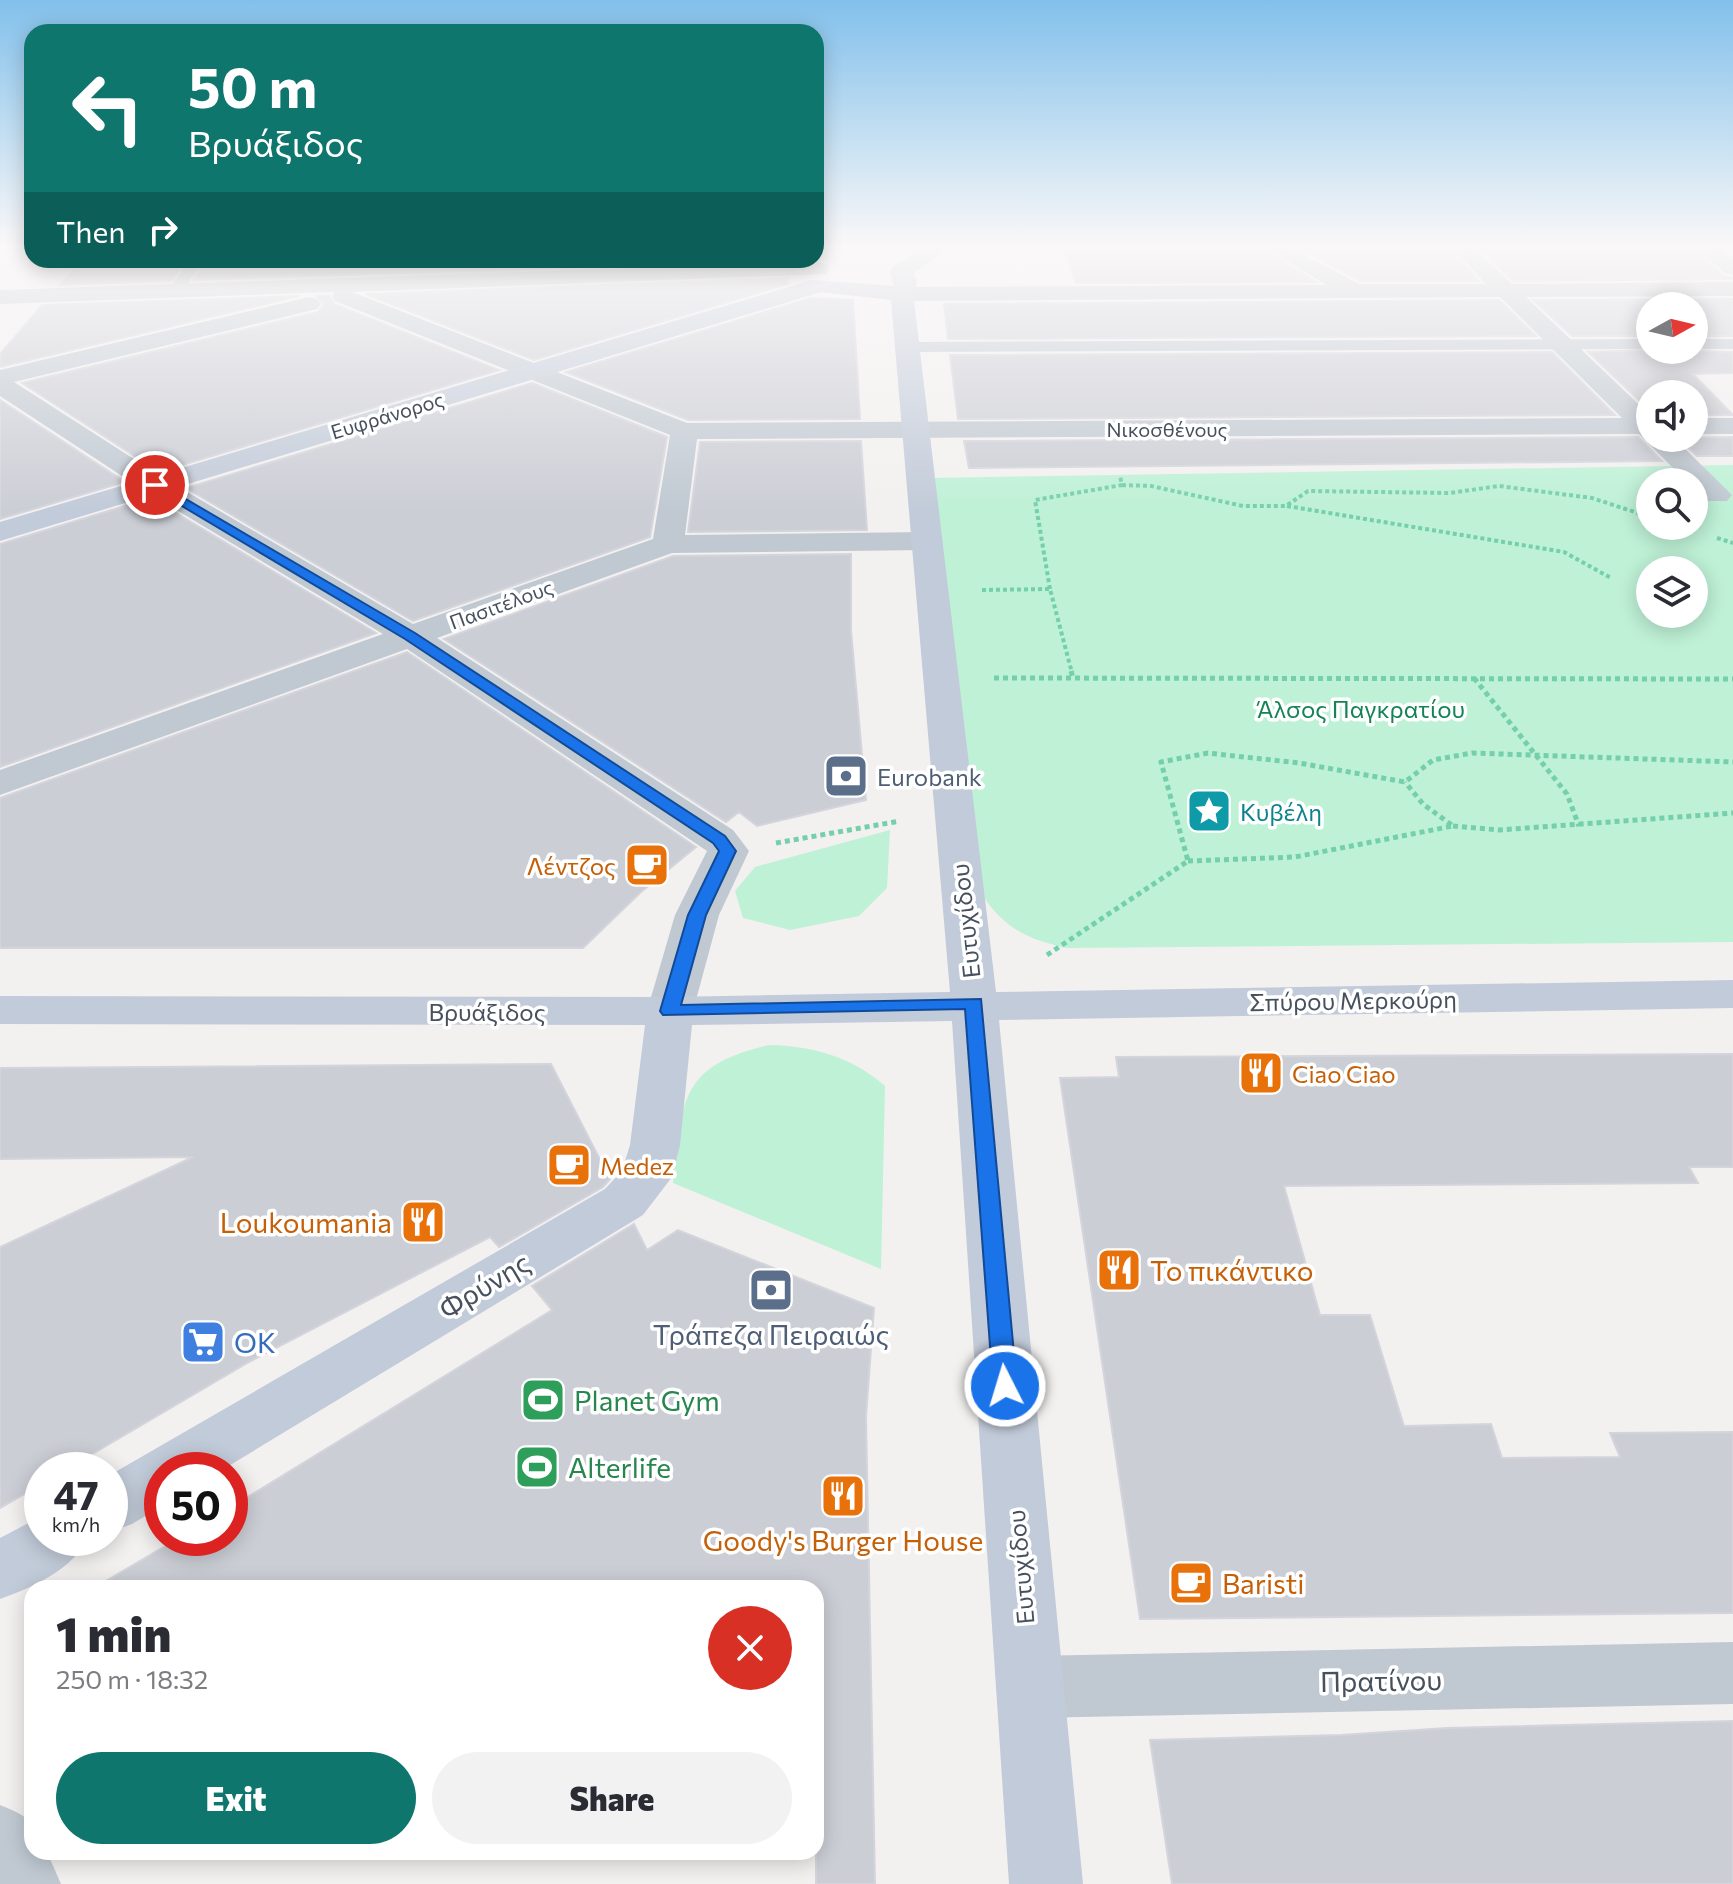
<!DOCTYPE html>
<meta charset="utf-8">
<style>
:root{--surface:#fff;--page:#f2f2f3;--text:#2b2b33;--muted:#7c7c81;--accent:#0f766e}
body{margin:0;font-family:Commissioner,sans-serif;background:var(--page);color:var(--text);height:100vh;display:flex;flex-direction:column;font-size:30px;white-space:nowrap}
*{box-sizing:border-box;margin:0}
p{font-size:26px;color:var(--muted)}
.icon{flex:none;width:44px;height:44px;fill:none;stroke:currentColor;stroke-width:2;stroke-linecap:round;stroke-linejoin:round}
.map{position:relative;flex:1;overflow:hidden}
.side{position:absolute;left:24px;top:1580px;width:800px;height:280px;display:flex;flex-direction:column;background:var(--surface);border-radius:24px;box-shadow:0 4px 20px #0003}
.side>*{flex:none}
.hud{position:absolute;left:24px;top:24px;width:800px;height:244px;border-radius:24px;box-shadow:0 4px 20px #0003;background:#0f766e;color:#fff;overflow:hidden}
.needle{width:52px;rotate:82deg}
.buttons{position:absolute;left:1636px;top:292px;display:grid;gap:16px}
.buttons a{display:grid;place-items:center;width:72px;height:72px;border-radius:50%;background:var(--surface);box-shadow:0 4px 20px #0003;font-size:40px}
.speed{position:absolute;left:24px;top:1452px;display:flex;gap:16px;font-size:40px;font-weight:700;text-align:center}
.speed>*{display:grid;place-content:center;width:104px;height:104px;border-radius:50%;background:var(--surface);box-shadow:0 4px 20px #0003;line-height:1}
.speed small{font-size:20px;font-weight:400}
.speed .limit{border:12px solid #d22;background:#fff;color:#111}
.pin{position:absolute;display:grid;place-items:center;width:68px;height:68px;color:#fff;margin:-34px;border:4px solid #fff;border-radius:50%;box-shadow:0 2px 8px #0007}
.me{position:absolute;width:88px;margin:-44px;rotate:355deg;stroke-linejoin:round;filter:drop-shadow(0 0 6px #0008)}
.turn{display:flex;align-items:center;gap:28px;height:168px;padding:0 32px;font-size:36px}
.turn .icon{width:104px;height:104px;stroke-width:2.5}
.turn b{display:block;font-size:56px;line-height:68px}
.then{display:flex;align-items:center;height:76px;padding:0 32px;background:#0003;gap:16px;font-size:30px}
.round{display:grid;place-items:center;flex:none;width:84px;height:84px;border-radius:42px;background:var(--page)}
.overview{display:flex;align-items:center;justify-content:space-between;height:136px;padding:0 32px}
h1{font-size:48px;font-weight:800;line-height:60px}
.button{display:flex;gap:16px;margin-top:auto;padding:16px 32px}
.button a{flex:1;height:92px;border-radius:48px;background:var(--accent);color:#fff;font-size:32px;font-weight:800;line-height:92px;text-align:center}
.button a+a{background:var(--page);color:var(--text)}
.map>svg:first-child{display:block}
</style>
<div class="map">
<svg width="1733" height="1884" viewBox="0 0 1733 1884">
<rect width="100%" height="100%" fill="#f3f0f0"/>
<path fill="#bef1d6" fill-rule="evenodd" d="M1733,465V942L1066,948C1028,939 1005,929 983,896L930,478ZM1650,482H1694V526H1650ZM1650,570H1694V614H1650Z
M890,830L887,888L859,916L790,930L743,918L735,891L755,867Z
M769,1045C813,1046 852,1057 885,1086L881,1269L673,1183C683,1101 678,1066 769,1045Z"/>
<path fill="#ccced6" stroke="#d4d5dc" stroke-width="2" d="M1064,247H1262L1316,282L1076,283Z
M1296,247H1448L1479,281H1360Z
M1477,247H1692L1723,275L1733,278V279L1513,281Z
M82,260H186L171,281L60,285Z
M207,260H788L193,280Z
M788,278V284L534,360L366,294Z
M329,295L334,304L499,370L159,472L22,383L318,312L324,304L316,296Z
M299,296L0,367V354L42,305Z
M811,298L853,300L860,419L688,420L566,372Z
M1733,299V336H1694V306H1650V336H1572L1533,300Z
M1499,300L1536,336L948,339L944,304Z
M1653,350L1733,352V373L1693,374L1733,415H1694V394H1650V411L1588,352Z
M1552,352L1615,415L958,419L950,355Z
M532,383L667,437L650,537L413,621L186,488Z
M0,400L125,482L0,519Z
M1638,437L1662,461L969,468L964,441Z
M1733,437V456H1697L1678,438Z
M861,441L867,530L688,532L700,442Z
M151,498L376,633L0,767V544Z
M851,554V630L866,800L757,826L739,812L726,822L444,639L673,556Z
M407,652L696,847L641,892L583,948H0V798Z
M1733,1054V1167H1689L1698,1183L1284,1186L1320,1315H1370L1404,1426L1491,1424L1502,1458L1620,1457L1610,1433L1733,1432V1613L1140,1619L1060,1078L1119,1077L1116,1057Z
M551,1064L610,1179L603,1187L499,1247L490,1237L249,1362L65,1470H42V1484L0,1508V1247L193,1157L0,1159V1068Z
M634,1224L647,1250L678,1230L874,1308L866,1417L875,1884H816V1588H94L179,1538H230V1508L552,1310L532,1286Z
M1733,1721V1884H1172L1150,1740L1341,1735L1447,1728Z"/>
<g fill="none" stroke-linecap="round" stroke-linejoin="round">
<path stroke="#74d0ab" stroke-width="4" stroke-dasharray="4 3" stroke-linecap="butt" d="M1122,485L1151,486L1243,506H1286L1308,491L1450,493L1499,486L1592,498L1650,517
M1287,506L1564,552L1611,578
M1717,538L1733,543
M1050,589L1035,500L1122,485L1120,476
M982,590L1050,589L1072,673"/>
<path stroke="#74d0ab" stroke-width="5" stroke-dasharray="5 4" stroke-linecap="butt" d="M1071,671L1073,678
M994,678L1733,679
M1474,678L1567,794L1579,826
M1453,826L1499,830L1733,813
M776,843L900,821
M1188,861L1295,857L1453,826L1423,804L1405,782
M1047,955L1188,861L1161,762L1208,753L1299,763L1405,782L1433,760L1472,753L1733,762"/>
<path fill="#c0c9d2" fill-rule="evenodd" d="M190,260H204L181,293H171L168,290Z
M1650,339V349L907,352L899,347L907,342Z
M1694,339H1733V349H1694Z"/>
<path fill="#c0c9d2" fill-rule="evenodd" d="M1265,247H1290L1359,284H1486L1451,247H1473L1512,284L1733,282V296L1526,297L1650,415V438H1674L1732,495L1727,501H1707L1694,489V482H1687L1639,434L697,439L685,535L927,532L938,534L942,541L938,548L927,550L672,553L437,638L733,830L749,851L719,915L693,1011L686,1021L670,1025L654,1021L647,1011L675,915L707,851L407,649L0,795V770L383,634L145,491L0,396V370L309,297L317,299L321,304L317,309L14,382L165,479L413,624L653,539L670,435L335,301L332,296L334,292L0,304V290L818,262L826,264L829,269L826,274L352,292L687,423L1622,418L1500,297L902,301L891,294L902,287L1326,285Z
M1695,247H1718L1733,258V275L1725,273Z
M1694,418H1733V434H1694Z
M1733,1642V1704L1030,1718L1006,1709L996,1687L1006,1665L1030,1656Z
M0,1805C31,1818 32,1818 32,1852H47L61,1884H0Z"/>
<path fill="#c2cbd9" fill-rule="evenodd" d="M924,247H949L913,274L917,280L914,301L996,992L1733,980V1008L999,1020L1083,1884H1009L952,1021L692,1025L680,1145L672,1177L643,1215L222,1470H162V1506L132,1524L110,1532V1475L605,1189L622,1171L630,1145L645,1025L0,1024V996L670,997L950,992L891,300L821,292L0,541V522L812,280L894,286L890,272L893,267Z
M42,1516V1538H88C72,1570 33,1587 0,1599V1538Z"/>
</g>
<linearGradient id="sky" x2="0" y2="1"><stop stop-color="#82c0eb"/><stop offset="0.48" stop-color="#faf8f8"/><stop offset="1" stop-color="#faf8f8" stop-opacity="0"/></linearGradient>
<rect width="1733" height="511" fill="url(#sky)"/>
<path fill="#1a73e8" stroke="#114b97" stroke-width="2" d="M155,481L415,633L725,836L736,851L706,915L681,1005L981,999L1017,1386L1014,1392H996L993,1386L965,1009L663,1015L660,1011L688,915L719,851L713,843L405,639L150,487L149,485Z"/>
<defs>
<g id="bank-square" transform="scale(2.3)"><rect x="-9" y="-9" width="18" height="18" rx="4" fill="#5c6f8a" stroke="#fff"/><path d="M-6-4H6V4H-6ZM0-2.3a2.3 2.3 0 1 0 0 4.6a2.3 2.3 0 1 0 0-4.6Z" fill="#fff"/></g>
<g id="sight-square" transform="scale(2.3)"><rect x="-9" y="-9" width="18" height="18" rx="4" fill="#0f9aa8" stroke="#fff"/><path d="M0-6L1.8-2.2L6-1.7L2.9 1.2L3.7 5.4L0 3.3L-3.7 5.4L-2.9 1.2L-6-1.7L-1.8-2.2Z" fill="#fff"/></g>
<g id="cafe-square" transform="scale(2.3)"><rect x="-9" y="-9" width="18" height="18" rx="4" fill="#e8710a" stroke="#fff"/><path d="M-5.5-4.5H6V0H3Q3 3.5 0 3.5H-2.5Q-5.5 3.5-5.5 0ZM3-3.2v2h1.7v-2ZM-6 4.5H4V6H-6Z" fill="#fff"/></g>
<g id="restaurant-square" transform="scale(2.3)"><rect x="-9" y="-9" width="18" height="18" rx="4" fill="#e8710a" stroke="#fff"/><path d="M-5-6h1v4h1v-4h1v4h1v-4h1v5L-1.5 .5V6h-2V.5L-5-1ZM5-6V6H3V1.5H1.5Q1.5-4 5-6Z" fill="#fff"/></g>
<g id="supermarket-square" transform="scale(2.3)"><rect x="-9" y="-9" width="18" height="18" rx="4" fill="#3f7fe0" stroke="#fff"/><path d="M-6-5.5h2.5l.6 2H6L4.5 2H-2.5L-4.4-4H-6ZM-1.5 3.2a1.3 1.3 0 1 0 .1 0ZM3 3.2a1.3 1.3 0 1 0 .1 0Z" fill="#fff"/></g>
<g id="stadium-square" transform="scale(2.3)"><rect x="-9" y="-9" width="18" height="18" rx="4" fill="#2e9e5b" stroke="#fff"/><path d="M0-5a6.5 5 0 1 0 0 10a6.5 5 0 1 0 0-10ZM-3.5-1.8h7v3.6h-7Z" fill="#fff"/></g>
</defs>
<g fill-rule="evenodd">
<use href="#bank-square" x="846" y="776"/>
<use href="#sight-square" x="1209" y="811"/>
<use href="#cafe-square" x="647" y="865"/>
<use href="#restaurant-square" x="1261" y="1073"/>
<use href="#cafe-square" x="569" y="1165"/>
<use href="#restaurant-square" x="423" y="1222"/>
<use href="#restaurant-square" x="1119" y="1270"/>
<use href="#bank-square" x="771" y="1290"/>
<use href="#supermarket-square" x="203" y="1342"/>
<use href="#stadium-square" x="543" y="1400"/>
<use href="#stadium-square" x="537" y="1467"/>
<use href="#restaurant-square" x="843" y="1496"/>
<use href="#cafe-square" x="1191" y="1583"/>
</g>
<g text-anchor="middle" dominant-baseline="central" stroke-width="7" stroke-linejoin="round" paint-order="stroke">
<g font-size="20" fill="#47515e" stroke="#fff">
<text transform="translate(387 415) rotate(-17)">Ευφράνορος</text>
<text x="1167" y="429">Νικοσθένους</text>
<text transform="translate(501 604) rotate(-20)">Πασιτέλους</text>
</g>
<g font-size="24" fill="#148355" stroke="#fff">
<text x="1361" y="708">Άλσος Παγκρατίου</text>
</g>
<g font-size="24" fill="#4e5e75" stroke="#fff" text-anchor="start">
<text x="877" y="776">Eurobank</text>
</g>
<g font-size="24" fill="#0d838f" stroke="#fff" text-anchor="start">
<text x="1240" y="811">Κυβέλη</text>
</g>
<g font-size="24" fill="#c56008" stroke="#fff" text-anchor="start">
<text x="616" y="865" text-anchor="end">Λέντζος</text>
<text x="1292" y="1073">Ciao Ciao</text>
<text x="600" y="1165">Medez</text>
</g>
<g font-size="24" fill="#47515e" stroke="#fff">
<text transform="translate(965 921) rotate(-96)">Ευτυχίδου</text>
<text transform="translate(1353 1000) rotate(-1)">Σπύρου Μερκούρη</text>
<text x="487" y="1011">Βρυάξιδος</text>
<text transform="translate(1020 1567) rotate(-95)">Ευτυχίδου</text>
</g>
<g font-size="28" fill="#c56008" stroke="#fff" text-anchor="start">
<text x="392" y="1222" text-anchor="end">Loukoumania</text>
<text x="1150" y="1270">Το πικάντικο</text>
<text x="843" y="1540" text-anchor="middle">Goody's Burger House</text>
<text x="1222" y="1583">Baristi</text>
</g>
<g font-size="28" fill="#47515e" stroke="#fff">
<text transform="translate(484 1285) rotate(-31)">Φρύνης</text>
<text transform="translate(1381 1680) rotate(-1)">Πρατίνου</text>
</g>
<g font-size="28" fill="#4e5e75" stroke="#fff">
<text x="771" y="1334">Τράπεζα Πειραιώς</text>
</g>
<g font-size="28" fill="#366cbe" stroke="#fff" text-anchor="start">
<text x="234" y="1342">OK</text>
</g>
<g font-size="28" fill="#27864d" stroke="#fff" text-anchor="start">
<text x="574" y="1400">Planet Gym</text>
<text x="568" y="1467">Alterlife</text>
</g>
</g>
</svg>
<div class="buttons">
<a><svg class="needle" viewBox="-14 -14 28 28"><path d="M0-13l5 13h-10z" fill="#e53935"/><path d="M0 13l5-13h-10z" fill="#7c7c81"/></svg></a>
<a><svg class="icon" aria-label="sound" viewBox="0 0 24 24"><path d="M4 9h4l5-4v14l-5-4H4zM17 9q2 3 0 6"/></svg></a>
<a><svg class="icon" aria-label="search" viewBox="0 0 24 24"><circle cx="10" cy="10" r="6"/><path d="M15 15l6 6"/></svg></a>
<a><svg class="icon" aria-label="layers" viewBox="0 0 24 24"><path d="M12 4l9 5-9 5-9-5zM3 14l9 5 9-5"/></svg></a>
</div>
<div class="speed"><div>47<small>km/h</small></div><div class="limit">50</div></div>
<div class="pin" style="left:155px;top:485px;background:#d93025"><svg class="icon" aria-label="arrive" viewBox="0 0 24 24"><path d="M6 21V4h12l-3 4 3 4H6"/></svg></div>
<svg class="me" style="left:1005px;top:1386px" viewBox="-20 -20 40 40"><circle r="17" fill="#1a73e8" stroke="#fff" stroke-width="3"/><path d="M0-11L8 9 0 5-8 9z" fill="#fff"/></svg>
<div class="hud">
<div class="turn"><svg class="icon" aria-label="left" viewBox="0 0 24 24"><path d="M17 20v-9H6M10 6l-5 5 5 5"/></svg><div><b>50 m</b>Βρυάξιδος</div></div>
<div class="then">Then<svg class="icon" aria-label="right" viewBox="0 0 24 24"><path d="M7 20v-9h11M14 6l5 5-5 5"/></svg></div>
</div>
<section class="side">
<div class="overview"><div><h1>1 min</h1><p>250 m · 18:32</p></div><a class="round" style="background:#d93025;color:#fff"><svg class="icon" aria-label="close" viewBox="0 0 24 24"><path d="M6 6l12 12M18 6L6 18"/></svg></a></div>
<div class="button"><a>Exit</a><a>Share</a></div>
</section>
</div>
